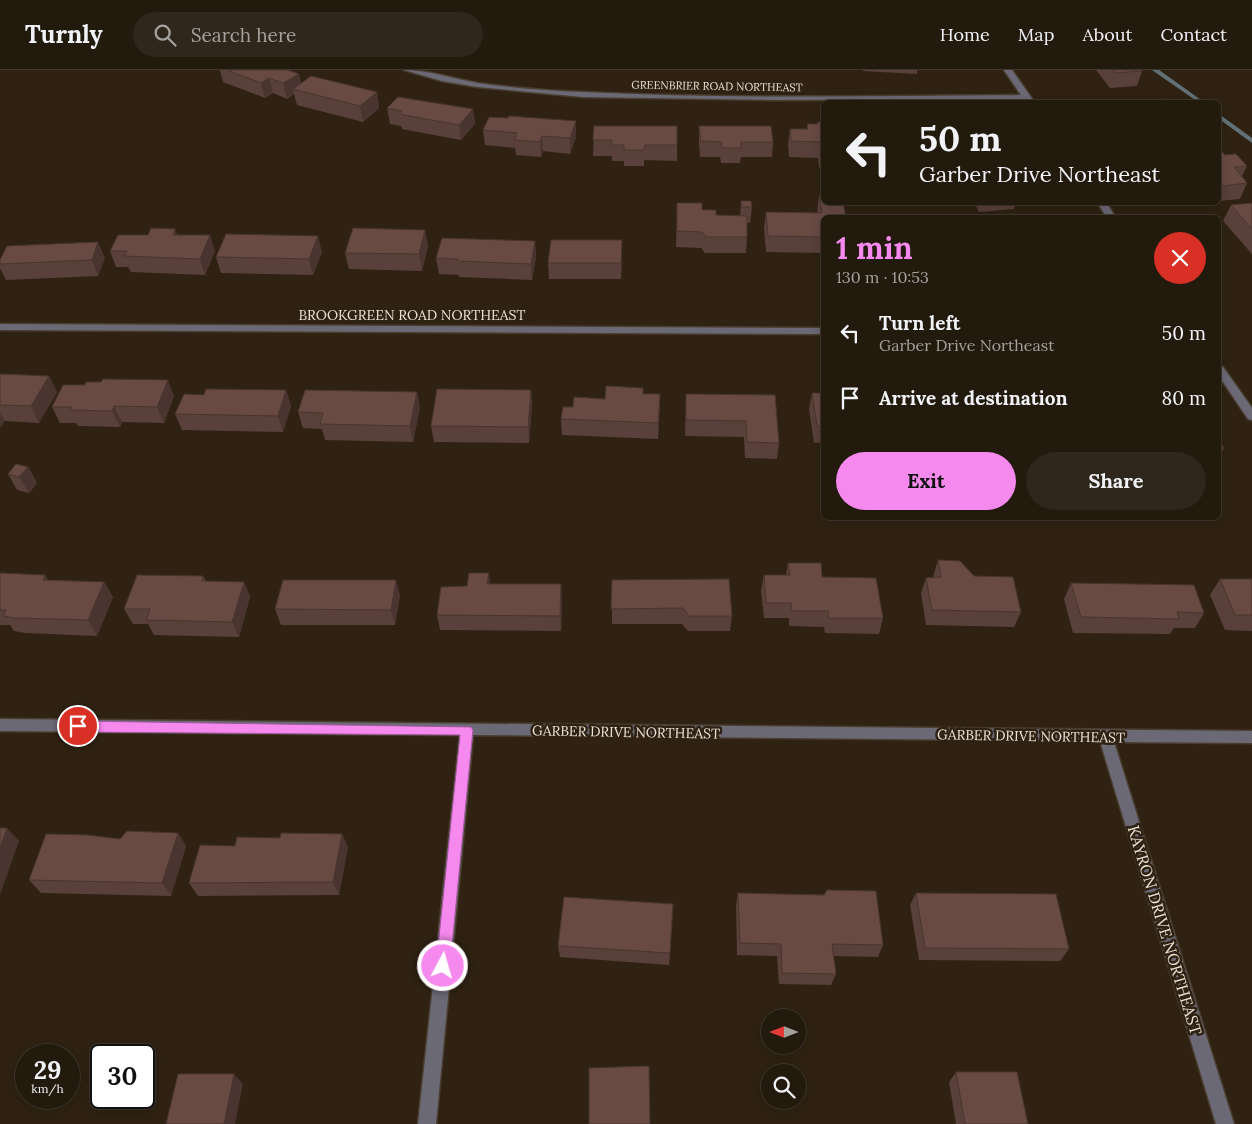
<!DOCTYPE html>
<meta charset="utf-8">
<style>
:root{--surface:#231a0e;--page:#2f271c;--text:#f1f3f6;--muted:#a3a19e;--line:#40382e;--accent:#f589ee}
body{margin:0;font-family:Lora,serif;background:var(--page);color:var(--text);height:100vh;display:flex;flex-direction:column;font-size:19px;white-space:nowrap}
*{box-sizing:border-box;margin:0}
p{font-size:16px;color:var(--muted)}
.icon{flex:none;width:28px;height:28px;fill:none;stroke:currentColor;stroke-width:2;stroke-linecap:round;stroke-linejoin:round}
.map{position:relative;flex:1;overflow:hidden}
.details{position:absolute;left:821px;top:145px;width:400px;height:305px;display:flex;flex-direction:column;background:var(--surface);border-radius:8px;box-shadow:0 2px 12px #0003,0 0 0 1px var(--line)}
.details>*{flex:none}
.hud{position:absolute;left:821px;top:30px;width:400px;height:105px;border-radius:8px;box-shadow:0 2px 12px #0003,0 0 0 1px var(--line);background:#231a0e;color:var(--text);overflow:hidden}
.needle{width:32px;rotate:270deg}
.buttons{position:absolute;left:761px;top:939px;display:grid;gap:10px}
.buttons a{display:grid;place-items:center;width:45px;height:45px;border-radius:50%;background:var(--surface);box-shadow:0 2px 12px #0003,0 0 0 1px var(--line);font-size:25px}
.speed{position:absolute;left:15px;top:974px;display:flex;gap:10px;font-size:25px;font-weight:700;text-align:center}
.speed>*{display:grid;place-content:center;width:65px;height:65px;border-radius:50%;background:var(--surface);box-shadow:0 2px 12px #0003,0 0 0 1px var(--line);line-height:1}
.speed small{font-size:12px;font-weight:400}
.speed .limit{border:2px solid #111;border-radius:8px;background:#fff;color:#111}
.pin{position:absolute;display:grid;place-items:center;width:42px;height:42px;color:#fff;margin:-21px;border:2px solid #fff;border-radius:50%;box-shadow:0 1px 5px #0007}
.me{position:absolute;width:55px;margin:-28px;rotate:6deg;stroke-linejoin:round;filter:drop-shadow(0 0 4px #0008)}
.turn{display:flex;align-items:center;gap:18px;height:105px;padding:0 15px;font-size:22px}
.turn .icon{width:65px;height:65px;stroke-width:2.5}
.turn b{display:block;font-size:35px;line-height:42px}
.round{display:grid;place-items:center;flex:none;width:52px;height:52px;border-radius:26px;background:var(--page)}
.overview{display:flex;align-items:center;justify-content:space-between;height:85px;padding:0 15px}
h1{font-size:30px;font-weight:700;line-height:38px;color:var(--accent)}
.button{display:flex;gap:10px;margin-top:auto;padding:10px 15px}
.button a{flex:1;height:58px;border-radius:30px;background:var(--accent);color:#111;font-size:20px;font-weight:700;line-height:58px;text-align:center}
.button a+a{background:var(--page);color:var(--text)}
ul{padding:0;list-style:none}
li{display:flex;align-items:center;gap:15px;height:65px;padding:0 15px}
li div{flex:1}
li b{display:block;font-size:19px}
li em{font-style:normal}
header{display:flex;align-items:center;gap:30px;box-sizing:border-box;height:70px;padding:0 25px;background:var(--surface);border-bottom:1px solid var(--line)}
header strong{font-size:24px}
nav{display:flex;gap:28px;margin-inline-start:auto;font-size:18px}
.search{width:350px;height:45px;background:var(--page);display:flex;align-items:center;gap:12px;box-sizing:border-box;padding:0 18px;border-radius:28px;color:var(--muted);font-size:19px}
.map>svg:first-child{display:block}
</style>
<header>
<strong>Turnly</strong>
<div class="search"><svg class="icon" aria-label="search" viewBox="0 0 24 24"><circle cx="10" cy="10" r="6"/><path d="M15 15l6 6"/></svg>Search here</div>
<nav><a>Home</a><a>Map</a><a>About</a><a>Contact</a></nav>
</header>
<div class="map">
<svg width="1252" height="1054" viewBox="0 0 1252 1054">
<rect width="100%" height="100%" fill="#2f2212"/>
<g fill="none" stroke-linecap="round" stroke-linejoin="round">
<path fill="#627078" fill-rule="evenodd" d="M1152,0H1159L1204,32H1198Z
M1219,44L1252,68V73L1219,49Z"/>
<g stroke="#493d2e" stroke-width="3">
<path id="minor" d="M404,0C429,0 454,9 478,13C513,18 548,21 583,22C729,29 875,26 1021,25L1004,0H1012L1033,30L1029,32L1025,29L774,30L583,27L477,17L442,11Z
M1097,132H1106L1116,148H1107Z
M0,254L824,258V264L0,260Z
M1219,296L1223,297L1252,338V350L1248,349L1219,306Z
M0,649L1252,661V673L1114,672L1234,1054H1216L1100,671L473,665L436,1054H418L460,665L0,661Z"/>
</g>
<use href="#minor" fill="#6c6976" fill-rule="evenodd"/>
</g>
<path fill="#59403a" d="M220,0H288L299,4L301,13L377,22L379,38L363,52L297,35L294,24L287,29L273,23L265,28L223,12Z
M862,0H917V4L863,1Z
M1096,0H1141L1142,1L1137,16L1110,18Z
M387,38L473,39L475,54L461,70L402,59L401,56L390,54Z
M817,52H824V98H819L818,88L789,87L788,74L790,59H807V54H817Z
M594,56L677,75V91L644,90V96H624V91H612V86H593Z
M699,56L773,72L772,87H741L740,93H721L720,87H700L699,72Z
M483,60L576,67L570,84L543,81L541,87L516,85L515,78L485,75Z
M1219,78L1225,85L1247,96L1242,106L1247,113L1240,129L1219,131Z
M819,125L824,148V183L766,182L764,158L766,142L817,143Z
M741,131L752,137L750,153H747V167L746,183H705L701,178L676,177L677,133L702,140L716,145L740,146Z
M974,132H1016L1014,139L979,142Z
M1252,133V184L1223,151L1231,135Z
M425,160L428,176L422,201L349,199L345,183Z
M178,165L215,181L205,205L131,202L128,197H116L110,181Z
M535,171L536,187L532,210L459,207V205L439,204L436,188Z
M322,182L313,205L221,203L216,187Z
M622,186L621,209H549L548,193Z
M105,188L98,206L6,210L0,198V190Z
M0,304L49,306L57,322L39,353L5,351L0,357Z
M286,320L291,336L283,362L182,360L175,344L204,325Z
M531,320L532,336L529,373L434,372L431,356Z
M417,322L420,338L413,372L325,370L322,359L303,358L298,342Z
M812,323H824V372L814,373L809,339Z
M643,324H660L658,369L562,365L561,349L573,337L605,329Z
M686,324L775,325L779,373L777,389L745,388L744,367L685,366Z
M174,326L164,353L122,352L120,357L78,356L76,353H60L52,337Z
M1219,369L1224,378L1219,388Z
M28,397L37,413L29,423L17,420L8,404Z
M938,490L974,506L1021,542L1014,557L926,555L921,523L926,508L933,507Z
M788,493L822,507L883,548L879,564L825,563L824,557L789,556V548H764L761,520L764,505H786Z
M0,503L48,510L104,512L113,527L97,566L25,563L14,561L10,555H0Z
M203,506L206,511L244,512L250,527L239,567L154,565L148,554H133L124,539Z
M1220,509H1252V561L1225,560L1210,525Z
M612,510L732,546L730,561H688L682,554H612Z
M1071,513L1204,543L1195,558H1174L1170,564L1073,563L1064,529Z
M490,514L562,529L561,561L440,560L437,545L467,516Z
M400,525L395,555H281L275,539Z
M178,763L186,776L171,826L41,823L29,810L120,769Z
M342,764L348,777L339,825L198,826L189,813L235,776L280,768Z
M738,823L883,875L878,887L833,886L836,904L831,915L779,914L777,886L737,885L736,836Z
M916,823L1069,879L1060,891L919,890L910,835Z
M558,876L670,883L669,895L560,887Z
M956,1002L1028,1054H956L949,1012Z"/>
<path fill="#49342f" d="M299,4L303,19H293L294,24L287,29L283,13Z
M269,8L273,23L265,28L261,13Z
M377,22L379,38L363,52L360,36Z
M473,39L475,54L461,70L459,55Z
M576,51V67L570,84V68Z
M542,66L543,81L541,87L540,72Z
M175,159L181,175L173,165Z
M425,160L428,176L422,201L419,184Z
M210,165L215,181L205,205L200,189Z
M318,166L322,182L313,205L309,189Z
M622,170V186L621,209V193Z
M535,171L536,187L532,210L531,194Z
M98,172L105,188L98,206L92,190Z
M49,306L57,322L39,353L31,336Z
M168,310L174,326L164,353L157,337Z
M286,320L291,336L283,362L278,346Z
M531,320L532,336L529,373L528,357Z
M417,322L420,338L413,372L410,356Z
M660,324V340L658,369V353Z
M114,336L122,352L120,357L112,341Z
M0,343L5,351L1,357L0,356Z
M28,397L37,413L29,423L19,407Z
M489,503L491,519L487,514Z
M45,505L55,520L43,510Z
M396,510L400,525L395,555L391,540Z
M104,512L113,527L97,566L88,550Z
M244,512L250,527L239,567L232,552Z
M561,514L562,529L561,561L560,546Z
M7,758L19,771L0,825V778Z
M178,763L186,776L171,826L162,813Z
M342,764L348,777L339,825L333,812Z
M234,1004L243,1014L235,1054H224Z"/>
<path fill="#684a43" stroke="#49342f" d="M227,0H288L299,4L283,13L269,8L261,13Z
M1113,0H1141L1142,1L1115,3Z
M311,6L377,22L360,36L293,19Z
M398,27L473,39L459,55L399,44L402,41L387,38Z
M1163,29L1167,32H1145L1143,31Z
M509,46L576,51L570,68L542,66L540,72L515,70L517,63L483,60L489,47L508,48Z
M817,52H824V82H821L820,72L791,71L790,59H808L807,54H818Z
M594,56H677V75H645L644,80H624V75H612V70H593Z
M699,56H771L773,72H741V78H722L721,72L701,71Z
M1219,78L1225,85L1236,84L1247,96L1234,97L1247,113L1223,116L1219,110Z
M819,125H824V132H843L846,148H824V167L768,166L766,142L822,143Z
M741,131H751L752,137H742Z
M677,133H702V140H716V145L747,146V167H706L702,162L677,161Z
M1252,133V159L1231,135Z
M1015,144L1016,148H991L990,146Z
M151,158L175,159L173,165H210L200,189L124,186L127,181H110L118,165H148Z
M353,158L425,160L419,184L345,183Z
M226,164L318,166L309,189L216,187Z
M442,168L535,171L531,194L457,191L458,189L436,188Z
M551,170H622L621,193H548Z
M98,172L92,190L0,194V190L7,176Z
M0,304L49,306L31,336L0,335Z
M103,309L168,310L157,337L114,336L112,341L70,340L72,337H52L63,315H85L86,312H101Z
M606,316L643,318V324H660L658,353L561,349L563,337H573L574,327L605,329Z
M206,319L286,320L278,346L175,344L184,324L204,325Z
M437,319L531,320L528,357L431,356Z
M305,320L417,322L410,356L320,354L323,343L298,342Z
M812,323H824V356H817Z
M686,324L775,325L779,373L747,372L746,351L686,350Z
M1219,369L1224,378H1219Z
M16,394L28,397L19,407L8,404Z
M938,490L960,491L974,506L1013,507L1021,542L932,540L926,508L941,507Z
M788,493H821L822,507L876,508L883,548H829L828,541H792L791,533H766L764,505H790Z
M0,503L45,505L43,510L104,512L88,550L15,548L3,546L6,540H0Z
M469,503H489L487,514H561L560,546L437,545L441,517L467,516Z
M137,505L203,506L202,511L244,512L232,552L146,550L150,539H124Z
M729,509L732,546H689L683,538L611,539L612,510Z
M1220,509H1252V545H1235Z
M283,510H396L391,540L275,539Z
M1071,513L1194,515L1204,543L1177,542L1179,549L1081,547Z
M0,758H7L0,778Z
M127,761L178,763L162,813L29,810L46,764L87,765L120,769Z
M281,763L342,764L333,812L189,813L200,775L235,776L237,767L280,768Z
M827,820L876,821L883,875L832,874L836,904L782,903L781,874L740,873L738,823L824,825Z
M916,823L1056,824L1069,879L925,878Z
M564,827L673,834L670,883L558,876Z
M649,996L650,1054H589V998Z
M956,1002H1017L1028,1054H965Z
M178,1004H234L224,1054H166Z"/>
<path fill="#f589ee" stroke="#9f599b" d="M78,651L471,657L473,660L450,896L448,901L443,904L438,901L436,896L460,665L78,662L73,660L72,656L73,653Z"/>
<g text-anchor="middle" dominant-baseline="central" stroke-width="5" stroke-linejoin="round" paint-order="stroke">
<g font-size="11" fill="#eae1d7" stroke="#2f2212">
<text transform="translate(717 16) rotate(1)">GREENBRIER ROAD NORTHEAST</text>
</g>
<g font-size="14" fill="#eae1d7" stroke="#2f2212">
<text x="412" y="245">BROOKGREEN ROAD NORTHEAST</text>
<text transform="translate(626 662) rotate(1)">GARBER DRIVE NORTHEAST</text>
<text transform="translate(1031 666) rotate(1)">GARBER DRIVE NORTHEAST</text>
</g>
<g font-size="16" fill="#eae1d7" stroke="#2f2212">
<text transform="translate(1165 860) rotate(73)">KAYRON DRIVE NORTHEAST</text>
</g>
</g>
</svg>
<div class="buttons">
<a><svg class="needle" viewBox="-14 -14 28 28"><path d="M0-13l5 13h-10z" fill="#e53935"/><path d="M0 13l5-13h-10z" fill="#a3a19e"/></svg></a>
<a><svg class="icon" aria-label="search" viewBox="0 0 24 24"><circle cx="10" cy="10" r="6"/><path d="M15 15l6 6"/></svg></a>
</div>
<div class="speed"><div>29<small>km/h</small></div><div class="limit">30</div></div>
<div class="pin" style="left:78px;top:656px;background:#d93025"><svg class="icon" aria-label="arrive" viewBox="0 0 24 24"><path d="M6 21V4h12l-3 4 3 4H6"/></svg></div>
<svg class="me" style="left:443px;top:896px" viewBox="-20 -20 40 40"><circle r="17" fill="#f589ee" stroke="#fff" stroke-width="3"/><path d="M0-11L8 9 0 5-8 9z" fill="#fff"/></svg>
<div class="hud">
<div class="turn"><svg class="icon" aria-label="left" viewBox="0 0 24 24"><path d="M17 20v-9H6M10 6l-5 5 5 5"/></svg><div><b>50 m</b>Garber Drive Northeast</div></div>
</div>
<section class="details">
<div class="overview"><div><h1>1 min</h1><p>130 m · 10:53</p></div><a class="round" style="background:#d93025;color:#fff"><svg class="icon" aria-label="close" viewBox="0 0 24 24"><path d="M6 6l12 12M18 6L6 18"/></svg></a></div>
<ul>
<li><svg class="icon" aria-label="left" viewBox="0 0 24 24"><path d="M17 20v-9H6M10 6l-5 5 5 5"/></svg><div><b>Turn left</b><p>Garber Drive Northeast</p></div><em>50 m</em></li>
<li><svg class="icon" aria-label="arrive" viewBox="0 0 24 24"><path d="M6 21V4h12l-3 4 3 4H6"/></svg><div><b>Arrive at destination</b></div><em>80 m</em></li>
</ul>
<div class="button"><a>Exit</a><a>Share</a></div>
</section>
</div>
